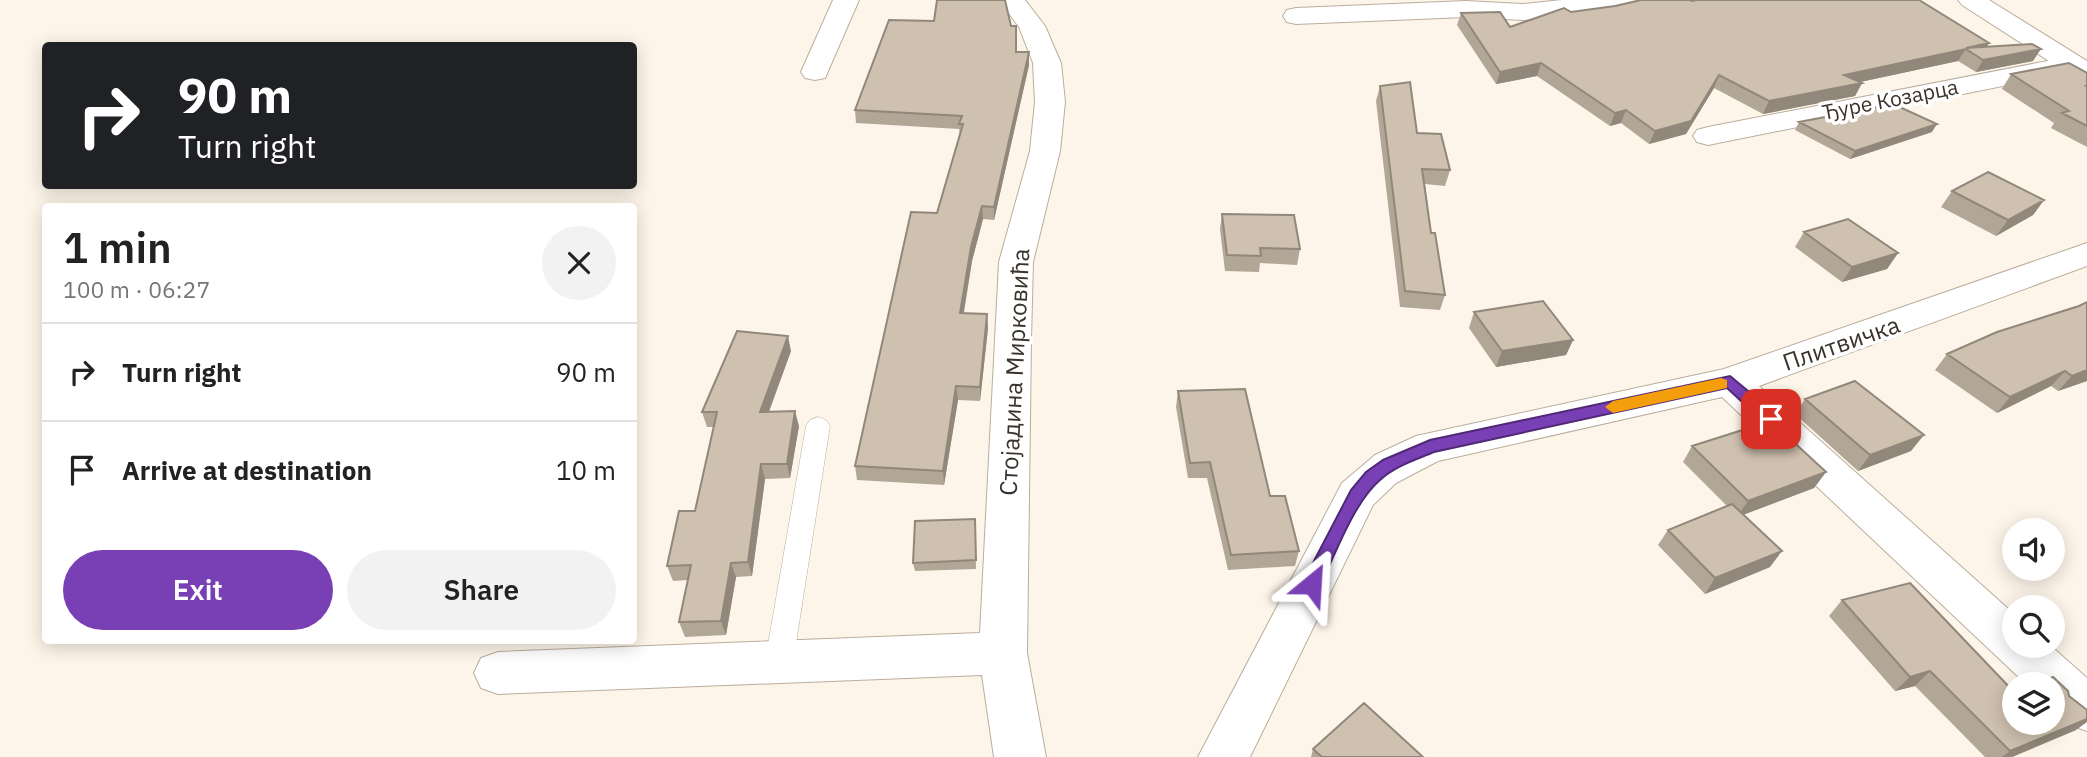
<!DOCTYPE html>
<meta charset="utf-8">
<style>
:root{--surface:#fff;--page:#f2f2f2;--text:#222;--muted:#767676;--line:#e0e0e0;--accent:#793fb5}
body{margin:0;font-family:"IBM Plex Sans",sans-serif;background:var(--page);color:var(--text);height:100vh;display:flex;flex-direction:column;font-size:26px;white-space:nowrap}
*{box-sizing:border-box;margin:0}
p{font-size:23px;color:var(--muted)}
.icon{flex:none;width:38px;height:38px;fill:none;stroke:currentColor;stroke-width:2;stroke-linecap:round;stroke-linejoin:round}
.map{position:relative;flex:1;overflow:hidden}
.side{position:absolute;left:42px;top:203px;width:595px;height:441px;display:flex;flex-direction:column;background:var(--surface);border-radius:7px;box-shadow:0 4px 18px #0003}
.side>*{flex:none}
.hud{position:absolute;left:42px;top:42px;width:595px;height:147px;border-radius:7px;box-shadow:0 4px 18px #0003;background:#202124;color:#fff;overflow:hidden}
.buttons{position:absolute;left:2002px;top:518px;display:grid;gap:14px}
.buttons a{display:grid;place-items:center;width:63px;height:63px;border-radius:50%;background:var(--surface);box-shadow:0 4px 18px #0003;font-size:35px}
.pin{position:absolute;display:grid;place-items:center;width:60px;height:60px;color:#fff;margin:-30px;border-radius:14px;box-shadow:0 4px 10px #0006}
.me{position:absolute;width:77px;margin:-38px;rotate:27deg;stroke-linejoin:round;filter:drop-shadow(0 0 5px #0008)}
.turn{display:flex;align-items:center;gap:24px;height:147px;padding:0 21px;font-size:32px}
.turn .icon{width:91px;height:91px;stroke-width:2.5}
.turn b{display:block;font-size:49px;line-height:60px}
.round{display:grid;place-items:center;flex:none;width:74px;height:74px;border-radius:37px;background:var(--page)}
.overview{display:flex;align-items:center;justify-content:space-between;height:119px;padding:0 21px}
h1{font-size:42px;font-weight:600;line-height:52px}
.action{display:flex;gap:14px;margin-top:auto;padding:14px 21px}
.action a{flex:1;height:80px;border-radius:42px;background:var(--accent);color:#fff;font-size:28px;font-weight:600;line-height:80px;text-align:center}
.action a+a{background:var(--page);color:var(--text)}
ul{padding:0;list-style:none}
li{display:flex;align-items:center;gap:21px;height:98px;padding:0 21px;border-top:2px solid var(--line)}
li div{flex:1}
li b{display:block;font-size:26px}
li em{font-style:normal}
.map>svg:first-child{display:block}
</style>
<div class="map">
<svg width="2087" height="757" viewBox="0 0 2087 757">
<rect width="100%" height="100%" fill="#fef5ea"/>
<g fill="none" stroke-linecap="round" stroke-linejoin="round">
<g stroke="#bbad9c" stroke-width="1">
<path id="service" d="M818,417L826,420L830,426L793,662L789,671L779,674L769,671L765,662L806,426L810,420Z"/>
</g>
<g stroke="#bbad9c" stroke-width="2">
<path id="minor" d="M833,0H859L825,78L815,80L805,78L801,72Z
M999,0H1025L1045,26L1061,63L1065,102L1060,151L1033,262L1031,340L1027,653L1046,757H994L982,675L498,694L481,688L474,673L481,658L498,652L980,633L999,262L1030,151L1035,102L1033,63L1019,27Z
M1562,0H1650L1646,5L1637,8L1523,20L1466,17L1296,24L1287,22L1283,16L1287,10L1296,8L1466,1L1523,4Z
M2063,58L2073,60L2077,66L2073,72L1708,145L1697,142L1693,136L1697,130L1708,127Z
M2087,243V266L1759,386L2014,614V646H2051L2087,678V731L2070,725L2053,709V684H2026L1722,397L1438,461L1396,483L1373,505L1250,757H1198L1342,483L1375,455L1416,436L1724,369Z"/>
</g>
<g stroke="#bbad9c" stroke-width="2">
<path id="tertiary" d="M1958,0H1989L2087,61V82L2077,79L1962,5Z"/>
</g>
<use href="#service" fill="#fff" fill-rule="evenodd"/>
<use href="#minor" fill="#fff" fill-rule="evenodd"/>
<use href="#tertiary" fill="#fff" fill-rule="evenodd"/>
</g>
<path fill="#b2a696" d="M1692,1L1987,47L2033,61L1976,72L1958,61L1860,82L1862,83L1855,96L1763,114L1714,88L1686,134L1649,144L1621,123L1610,126L1537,76L1496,84L1457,25L1461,13L1510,27L1571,12Z
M1016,52H1029V65L994,220L983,219L972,261L964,313L987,314L988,328L980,401L958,400L944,485L857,480L855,466L937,213L960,135L959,129L856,123L855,110Z
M2087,73V147L2051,128L2054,123L2002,89L2011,74Z
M1380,86L1417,133L1450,170L1445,186L1425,184L1431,233L1445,295L1440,310L1400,307L1376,101Z
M1799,122L1932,132L1850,159L1795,130Z
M1952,191L2044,200L2033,215L1996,236L1941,207Z
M1222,214L1300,249L1297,265L1260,263L1259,272L1225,271L1220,229Z
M1804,232L1898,253L1887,269L1842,282L1795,247Z
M2079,306L2087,381L2058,391L2051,386L1997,413L1935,370L1947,354Z
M1474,312L1573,340L1566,355L1496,367L1469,328Z
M791,351L769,412L799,426L790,478L765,479L752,576L736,577L726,635L685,637L679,622L688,580L673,581L667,566L695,511L714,427H707L702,412Z
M1178,391L1270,496L1299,551L1295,566L1228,570L1207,478H1188L1176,407Z
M1805,399L1911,451L1858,471L1795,414Z
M1692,446L1826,472L1814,488L1743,515L1770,567L1705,594L1658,545L1668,530L1727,506L1683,462Z
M975,519L976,569L915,571L913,563Z
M1842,600L2014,692L2076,730L2012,757H1985L1915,686L1895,691L1829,616Z
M1313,749L1423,757H1311Z"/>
<path fill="#91877a" d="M1989,43L1982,56L1966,49Z
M1966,49L1958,61L1837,87L1844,75Z
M2041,49L2033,61L1976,72L1983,60Z
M1029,52V65L994,220V207Z
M1541,63L1537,76L1496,84L1500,72Z
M1719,75L1714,88L1686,134L1649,144L1655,131Z
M1862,83L1855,96L1763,114L1769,101Z
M1626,110L1621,123L1610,126L1615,113Z
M1937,124L1932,132L1850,159L1855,151Z
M2044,200L2033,215L1996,236L2008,220Z
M982,206L983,219L972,261L961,327L960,313L971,247Z
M1898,253L1887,269L1842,282L1852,267Z
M987,314L988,328L980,401V387Z
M788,336L791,351L763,427L760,412Z
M1573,340L1566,355L1496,367L1502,351Z
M2087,370V381L2058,391L2072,376Z
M2065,371L2051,386L1997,413L2010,397Z
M956,386L958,400L944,485L943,471Z
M795,411L799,426L790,478L787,464Z
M1924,435L1911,451L1858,471L1870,455Z
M761,464L765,479L752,576L748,562Z
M1826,472L1814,488L1737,517L1748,501Z
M1782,551L1770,567L1705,594L1715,578Z
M731,563L736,577L726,635L721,621Z
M1930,671L1915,686L1895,691L1910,677Z
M2087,719V722L2076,730L2012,757H2002L2010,751Z"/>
<path fill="#cfc1af" stroke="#91877a" stroke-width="2" d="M937,0H1005L1011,26H1016V52H1029L994,207L982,206L971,247L960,313L987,314L980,387L956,386L943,471L855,466L911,212L937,213L963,124H959L962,116L855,110L889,20L934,21Z
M1641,0H1690L1692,1L1697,0H1919L1989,43L1966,48L2032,44L2041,49L1983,60L1966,49L1844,75L1862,83L1769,101L1719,75L1691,121L1655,131L1626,110L1615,113L1541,63L1500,72L1461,13L1500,12L1510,27L1564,8L1571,12L1615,6Z
M2069,63L2087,73V86H2086L2087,87V126L2062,113L2069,111L2011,74Z
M1410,82L1417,133L1441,134L1450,170L1422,169L1431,233H1435L1445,295L1405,291L1380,86Z
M1893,104L1937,124L1855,151L1799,122Z
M1988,172L2044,200L2008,220L1952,191Z
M1222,214L1294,215L1300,249L1260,248L1261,256L1227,255Z
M1848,219L1898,253L1852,267L1804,232Z
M1543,301L1573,340L1502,351L1474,312Z
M2087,302V370L2072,376L2065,371L2010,397L1947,354L1997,332L2079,306Z
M737,331L788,336L760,412L795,411L787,464H761L748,562L731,563L721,621L679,622L691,565L667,566L679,511H695L717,412H702Z
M1855,381L1924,435L1870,455L1805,399Z
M1245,389L1270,496H1285L1299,551L1231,555L1210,462L1190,463L1178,391Z
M1771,421L1826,472L1748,501L1692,446Z
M1732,504L1782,551L1715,578L1668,530Z
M975,519L976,560L913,563L915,521Z
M1910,583L2014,692V723H2053V684H2036L2053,677L2068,691L2069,696L2087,710V719L2010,751L1930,671L1910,677L1842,600Z
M1364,703L1423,757H1322L1313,749Z"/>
<path fill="#793fb5" stroke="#4f2976" stroke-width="2" d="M1730,376L1777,415V423H1765L1727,388L1434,452C1415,460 1395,466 1380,480C1353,503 1334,558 1318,590H1305L1302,584L1351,490L1366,472L1383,460L1430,440Z"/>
<path fill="#f59e0b" d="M1721,378L1727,380V388L1613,413L1605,407L1613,401Z"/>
<g text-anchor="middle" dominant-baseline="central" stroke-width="7" stroke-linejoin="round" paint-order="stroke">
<g font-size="21" fill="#39332c" stroke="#fff">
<text transform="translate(1890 99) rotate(-11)">Ђуре Козарца</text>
</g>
<g font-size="24" fill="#39332c" stroke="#fff">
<text transform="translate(1841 343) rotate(-19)">Плитвичка</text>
<text transform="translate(1014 372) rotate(-87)">Стојадина Мирковића</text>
</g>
</g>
</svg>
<div class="buttons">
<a><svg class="icon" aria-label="sound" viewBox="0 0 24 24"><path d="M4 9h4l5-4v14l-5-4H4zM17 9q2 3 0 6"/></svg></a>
<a><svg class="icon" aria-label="search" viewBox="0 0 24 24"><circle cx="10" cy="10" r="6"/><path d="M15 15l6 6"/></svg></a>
<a><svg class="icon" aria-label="layers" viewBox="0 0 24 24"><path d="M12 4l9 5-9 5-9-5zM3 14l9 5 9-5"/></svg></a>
</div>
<div class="pin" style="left:1771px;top:419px;background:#d93025"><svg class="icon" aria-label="arrive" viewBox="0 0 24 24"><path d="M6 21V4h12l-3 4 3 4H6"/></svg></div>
<svg class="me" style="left:1312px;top:584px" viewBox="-20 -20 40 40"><path d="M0-17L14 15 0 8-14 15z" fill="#793fb5" stroke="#fff" stroke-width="4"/></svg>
<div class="hud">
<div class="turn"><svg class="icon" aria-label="right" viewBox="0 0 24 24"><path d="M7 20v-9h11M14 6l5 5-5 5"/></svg><div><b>90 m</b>Turn right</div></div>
</div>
<section class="side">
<div class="overview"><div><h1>1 min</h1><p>100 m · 06:27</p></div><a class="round"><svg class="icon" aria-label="close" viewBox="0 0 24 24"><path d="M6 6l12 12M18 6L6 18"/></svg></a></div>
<ul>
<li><svg class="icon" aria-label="right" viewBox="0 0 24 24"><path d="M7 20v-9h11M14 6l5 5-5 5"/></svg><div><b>Turn right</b></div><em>90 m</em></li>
<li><svg class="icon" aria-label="arrive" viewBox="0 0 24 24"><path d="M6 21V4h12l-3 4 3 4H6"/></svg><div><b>Arrive at destination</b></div><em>10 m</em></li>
</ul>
<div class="action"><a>Exit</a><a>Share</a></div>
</section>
</div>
